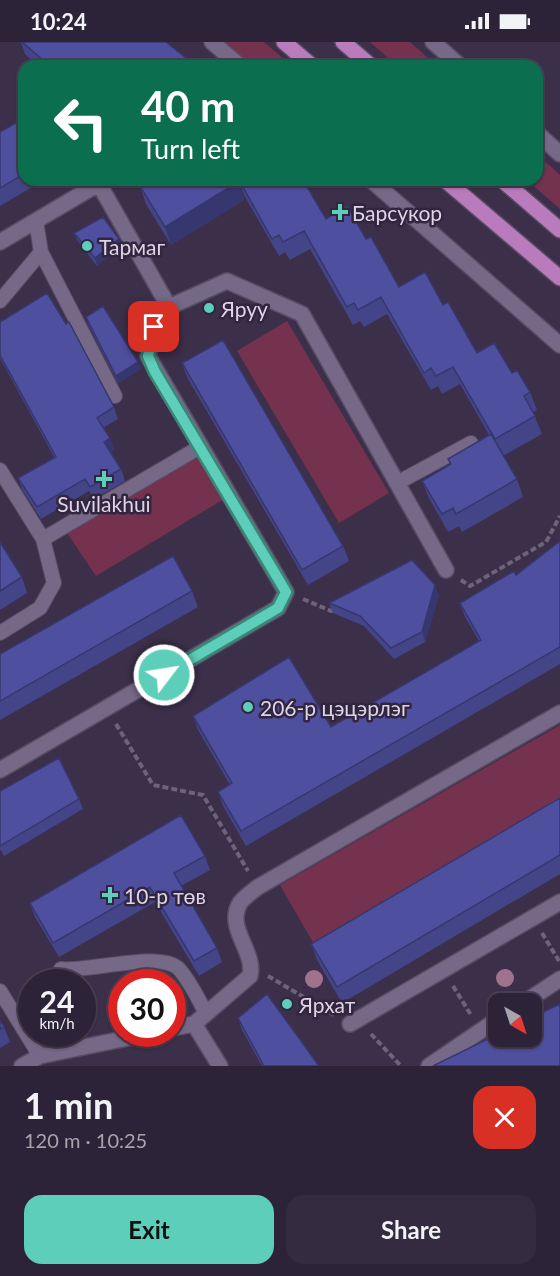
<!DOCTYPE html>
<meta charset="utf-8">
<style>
:root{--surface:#2d2338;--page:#352b40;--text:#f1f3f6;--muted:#a7a4ae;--line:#484053;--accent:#5dceb9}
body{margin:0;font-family:Lato,sans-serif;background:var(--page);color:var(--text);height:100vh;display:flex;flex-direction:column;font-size:22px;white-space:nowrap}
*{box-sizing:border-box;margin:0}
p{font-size:20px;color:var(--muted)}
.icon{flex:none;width:33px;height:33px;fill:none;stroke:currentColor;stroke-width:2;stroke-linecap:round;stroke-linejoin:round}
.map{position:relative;height:1024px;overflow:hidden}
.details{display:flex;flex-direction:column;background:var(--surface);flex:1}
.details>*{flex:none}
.top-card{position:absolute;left:18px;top:18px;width:525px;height:126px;border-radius:18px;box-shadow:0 2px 4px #0004,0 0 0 2px var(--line);background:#0b6e4f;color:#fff;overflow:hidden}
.needle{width:39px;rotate:141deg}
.tools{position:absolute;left:488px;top:951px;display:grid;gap:12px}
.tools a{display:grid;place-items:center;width:54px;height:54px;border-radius:12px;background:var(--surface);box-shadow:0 2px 4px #0004,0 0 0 2px var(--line);font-size:30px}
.speed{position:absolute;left:18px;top:927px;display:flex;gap:12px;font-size:30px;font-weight:700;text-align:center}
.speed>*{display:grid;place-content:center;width:78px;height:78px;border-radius:50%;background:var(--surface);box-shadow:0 2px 4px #0004,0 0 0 2px var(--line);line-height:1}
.speed small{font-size:15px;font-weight:400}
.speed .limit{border:9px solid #d22;background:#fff;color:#111}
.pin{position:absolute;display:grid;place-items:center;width:51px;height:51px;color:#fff;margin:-26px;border-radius:12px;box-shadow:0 3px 9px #0006}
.me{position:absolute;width:66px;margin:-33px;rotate:59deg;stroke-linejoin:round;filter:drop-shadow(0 0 4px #0008)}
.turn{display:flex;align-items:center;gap:21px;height:126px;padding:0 24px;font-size:27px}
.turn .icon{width:78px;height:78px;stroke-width:2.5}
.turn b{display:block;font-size:42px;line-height:51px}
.round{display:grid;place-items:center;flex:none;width:63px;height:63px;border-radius:18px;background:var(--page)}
.head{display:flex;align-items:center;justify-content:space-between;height:102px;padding:0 24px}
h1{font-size:36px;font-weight:700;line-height:45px}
.action{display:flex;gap:12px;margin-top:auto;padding:12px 24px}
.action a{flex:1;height:69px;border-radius:18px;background:var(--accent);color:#111;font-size:24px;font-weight:700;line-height:69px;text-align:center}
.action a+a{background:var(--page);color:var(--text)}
.status{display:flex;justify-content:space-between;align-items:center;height:42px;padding:0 30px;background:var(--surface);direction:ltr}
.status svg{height:16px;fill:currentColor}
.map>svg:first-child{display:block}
</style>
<div class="status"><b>10:24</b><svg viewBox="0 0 49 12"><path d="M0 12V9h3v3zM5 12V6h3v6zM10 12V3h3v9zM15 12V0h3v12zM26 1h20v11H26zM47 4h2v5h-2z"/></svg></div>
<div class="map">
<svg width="560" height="1024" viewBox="0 0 560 1024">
<rect width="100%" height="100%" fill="#3c2f4a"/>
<path fill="#75324e" d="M224,0H264L292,24H252Z
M370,0H410L437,24H397Z
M537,112L560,133V167L527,138H537Z
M287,279L389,451L339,481L237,309Z
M198,410L224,457L96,534L65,488Z
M560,683V758L315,904L280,843Z"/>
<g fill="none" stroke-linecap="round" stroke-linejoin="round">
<g stroke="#574c63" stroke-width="16">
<path id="service" d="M36,179L41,210L115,354
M0,259L41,210
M0,428L43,497L200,405
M397,441L471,401
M0,591L40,566L54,541L43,497
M61,927C91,930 161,908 179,927C190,939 198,957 206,971
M0,949L40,1014"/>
</g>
<g stroke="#574c63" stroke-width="18">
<path id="minor" d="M99,142L169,265L227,239L302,272L446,528
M0,200L105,138
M0,728L278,566L286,550L148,314L154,285L169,265
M522,962L560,937
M194,982L250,934C256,910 225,885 240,861C244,855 252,850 258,845L560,671
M350,982L560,860
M172,986L194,982L220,1024
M22,1024L40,1014L147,992
M429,1024L498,977"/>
</g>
<g stroke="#574c63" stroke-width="18">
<path id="tertiary" d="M212,0L240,24
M433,0L460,24
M537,91L560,112
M371,138L560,303"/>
</g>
<g stroke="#574c63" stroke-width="18">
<path id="primary" d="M284,0L312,24
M343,0L371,24
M445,138L560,236
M502,138L560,188"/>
</g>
<path stroke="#6e637b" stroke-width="4" stroke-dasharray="6 3" stroke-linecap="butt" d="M461,538L470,544L546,500L560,474
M303,557L331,569L335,567
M116,682L153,743L203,753L248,829
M542,891L559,919
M268,934L334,973
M453,944L471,973
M371,992L401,1024"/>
<use href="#service" stroke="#766887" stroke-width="14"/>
<use href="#minor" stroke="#766887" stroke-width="15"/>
<use href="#tertiary" stroke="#766887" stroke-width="15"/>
<use href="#primary" stroke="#ba7bbc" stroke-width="15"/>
</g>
<g fill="#a1728d">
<circle cx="505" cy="936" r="9"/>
<circle cx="314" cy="937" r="9"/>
</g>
<path fill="#444489" d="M21,0H166L186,16L189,24H38L25,12Z
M24,76V138H44L0,164V90Z
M238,138H303L326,177L366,197L399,245L443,263L477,311L512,331L530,350L537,368L533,370L542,392L503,414L517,437L523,455L462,490L459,484L448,490L429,456L422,439L450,423L448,417L489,393L460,342L442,352L438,344L431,348L387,272L364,285L360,279L353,283L310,207L290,218L285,210L279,214L244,153Z
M238,140L244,158L171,203L146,162L140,144Z
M74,191L122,204L97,224L77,198Z
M86,275L141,327L118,341L88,282Z
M0,280L114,365L118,377L103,386L110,396L114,408L110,410L121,427L125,439L94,457L89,449L41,477L22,447L18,436L54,415L0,316Z
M182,321L343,504L349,519L308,543L188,337Z
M560,499V622L246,804L223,764L218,750L230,743L198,688L193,674L331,685L479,599L465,575L460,561L516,533Z
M0,500L22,535L27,551L0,568Z
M192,549L198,565L0,678V612Z
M439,553L425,600L394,617L364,584L333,571L329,561Z
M0,749L79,757L83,767L4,814L0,807Z
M560,756V832L342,961L317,918L311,902Z
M205,814L210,828L181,844L217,906L222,920L199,934L155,860L59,915L35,875L30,861Z
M238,976L319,1024H262L242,988Z
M0,978L4,985L10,1000L0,1006Z"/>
<path fill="#37376f" d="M186,16L189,24H179Z
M238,140L244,158L171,203L165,185Z
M119,197L122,204L97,224L95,216Z
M138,320L141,327L118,341L116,334Z
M110,396L114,408L108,412L104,400Z
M435,543L439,553L425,600L422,590Z"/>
<path fill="#4f4f9f" stroke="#37376f" stroke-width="1.5" d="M22,0H166L186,16L179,24H50Z
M24,76V132L0,146V90Z
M149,138H236L238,140L165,185L140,144Z
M239,138H303L326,177L347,164L366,197L371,195L399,245L425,230L443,263L448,260L477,311L494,301L512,331L517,328L530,350L524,354L535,374L495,397L453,325L436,334L431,326L424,331L381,255L358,268L354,261L347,265L304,189L283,200L279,193L272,197Z
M103,175L119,197L95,216L74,191Z
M47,251L66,282L69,280L114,365L97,376L110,396L104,400L121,427L90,445L85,437L37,465L18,436L56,415L0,313V280Z
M103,264L138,320L116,334L86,275Z
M223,298L343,504L302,528L182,321Z
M491,392L517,437L456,472L453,466L442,472L422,439L451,422L448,417Z
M560,499V605L241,789L218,750L232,741L193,674L289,615L331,685L481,598L460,561L514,529L516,533Z
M0,500L22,535L0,549Z
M173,514L192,549L0,659V612Z
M412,518L435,543L422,590L391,606L360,574L329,561Z
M59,716L79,757L0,804V749Z
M560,756V813L337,945L311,902Z
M181,773L205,814L174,831L217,906L194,919L150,845L53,901L30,861Z
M267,952L319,1024H264L238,976Z
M560,962V1024H433L498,992V994H531V976Z
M0,978L4,985L0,987Z"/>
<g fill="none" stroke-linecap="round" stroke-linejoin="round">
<g stroke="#3c8678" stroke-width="15">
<path id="route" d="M154,285L148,314L155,330L286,550L278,566L164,633"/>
</g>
<use href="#route" stroke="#5dceb9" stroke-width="10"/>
</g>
<g fill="#5dceb9" stroke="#322540" stroke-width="2">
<path d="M337 161h6v6h6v6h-6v6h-6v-6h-6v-6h6z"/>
<circle cx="87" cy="204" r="6"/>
<circle cx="209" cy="266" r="6"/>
<path d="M101 428h6v6h6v6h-6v6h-6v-6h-6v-6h6z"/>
<circle cx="248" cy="665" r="6"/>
<path d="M107 844h6v6h6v6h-6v6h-6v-6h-6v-6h6z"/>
<circle cx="287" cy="962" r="6"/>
</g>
<g text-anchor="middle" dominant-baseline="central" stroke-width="5" stroke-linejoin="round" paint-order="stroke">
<g font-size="21" fill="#dcd5e6" stroke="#322540" text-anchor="start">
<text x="352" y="170">Барсукор</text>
<text x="99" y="204">Тармаг</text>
<text x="221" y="266">Яруу</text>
<text x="104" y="461" text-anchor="middle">Suvilakhui</text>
<text x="260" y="665">206-р цэцэрлэг</text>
<text x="124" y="853">10-р төв</text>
<text x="299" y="962">Ярхат</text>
</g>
</g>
</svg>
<div class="tools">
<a><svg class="needle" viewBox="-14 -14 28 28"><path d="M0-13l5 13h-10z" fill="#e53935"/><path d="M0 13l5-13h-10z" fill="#a7a4ae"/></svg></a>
</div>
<div class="speed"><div>24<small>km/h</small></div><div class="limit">30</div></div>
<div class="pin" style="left:154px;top:285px;background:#d93025"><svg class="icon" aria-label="arrive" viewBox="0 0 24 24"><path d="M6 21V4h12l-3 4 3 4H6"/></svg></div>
<svg class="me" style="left:164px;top:633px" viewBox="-20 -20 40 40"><circle r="17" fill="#5dceb9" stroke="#fff" stroke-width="3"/><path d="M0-11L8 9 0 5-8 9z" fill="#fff"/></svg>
<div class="top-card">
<div class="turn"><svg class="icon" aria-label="left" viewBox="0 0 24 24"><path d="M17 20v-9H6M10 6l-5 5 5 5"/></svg><div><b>40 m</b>Turn left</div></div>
</div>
</div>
<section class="details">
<div class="head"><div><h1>1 min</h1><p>120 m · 10:25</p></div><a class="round" style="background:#d93025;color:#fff"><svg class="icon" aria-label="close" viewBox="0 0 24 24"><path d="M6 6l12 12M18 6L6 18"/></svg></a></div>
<div class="action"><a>Exit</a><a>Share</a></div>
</section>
